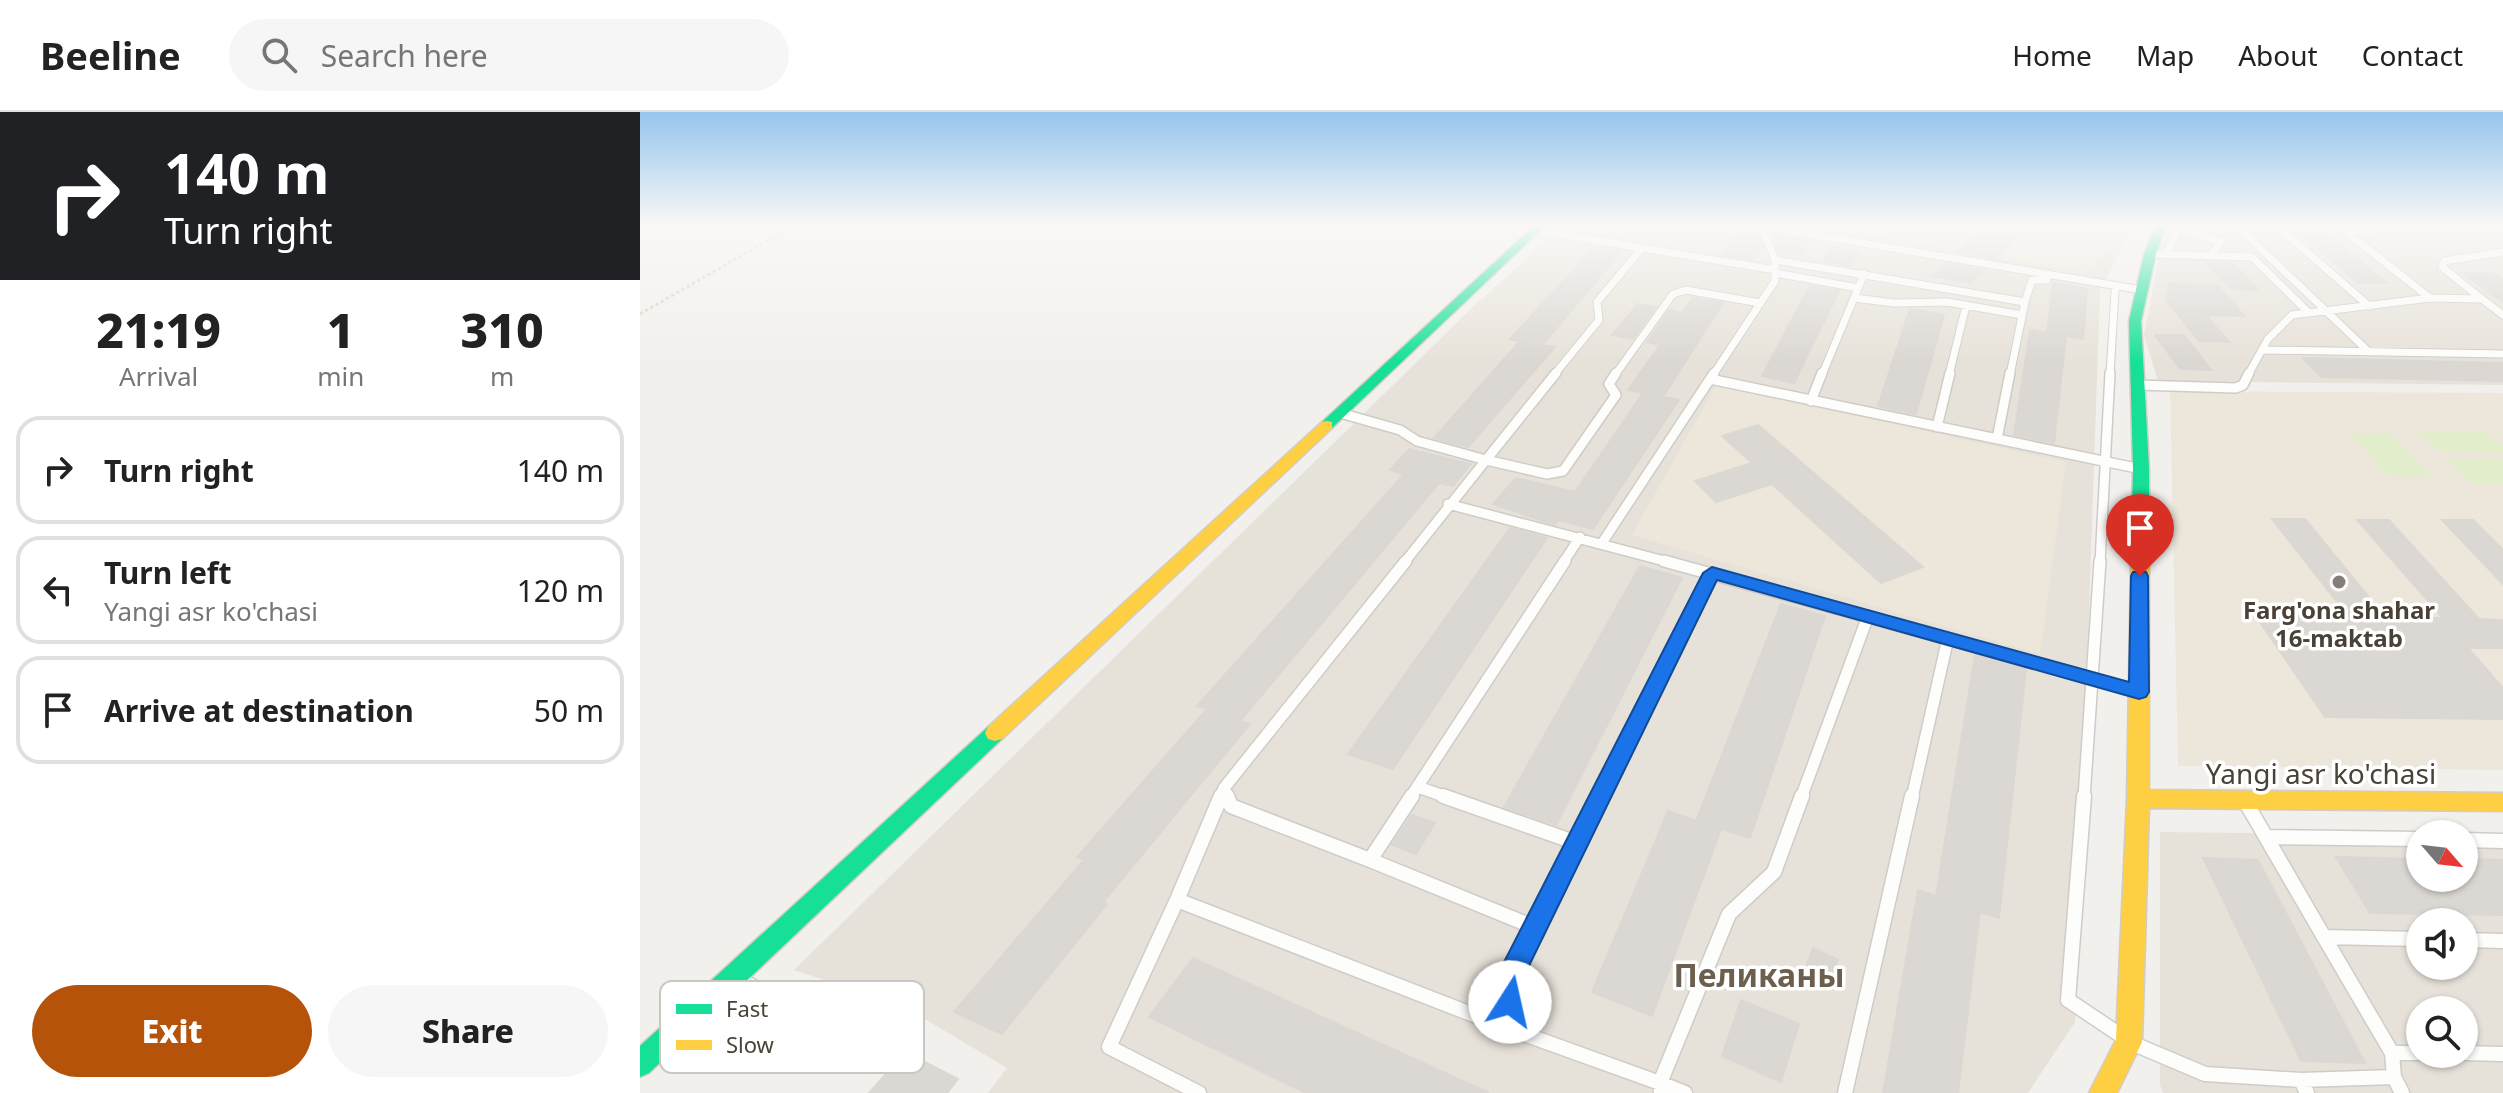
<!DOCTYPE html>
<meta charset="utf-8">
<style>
:root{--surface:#fff;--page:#f6f6f6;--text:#222;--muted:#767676;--line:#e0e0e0;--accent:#b45309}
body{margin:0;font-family:"Noto Sans",sans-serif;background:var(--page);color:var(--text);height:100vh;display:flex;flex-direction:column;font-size:30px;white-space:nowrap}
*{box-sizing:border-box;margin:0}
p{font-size:26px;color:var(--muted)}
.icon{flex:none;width:44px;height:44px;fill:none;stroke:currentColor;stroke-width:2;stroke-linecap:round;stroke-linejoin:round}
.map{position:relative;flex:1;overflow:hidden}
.details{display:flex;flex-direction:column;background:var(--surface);width:640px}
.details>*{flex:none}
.guide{background:#202124;color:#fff;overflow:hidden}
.needle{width:52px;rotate:118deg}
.fabs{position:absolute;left:1766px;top:708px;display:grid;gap:16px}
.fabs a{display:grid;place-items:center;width:72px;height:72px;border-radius:50%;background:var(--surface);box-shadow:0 2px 6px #0004;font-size:40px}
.pin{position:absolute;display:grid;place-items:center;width:68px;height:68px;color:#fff;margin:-82px -34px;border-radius:50% 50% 50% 0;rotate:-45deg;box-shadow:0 0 8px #0007}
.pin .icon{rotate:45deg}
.me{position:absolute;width:88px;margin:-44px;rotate:10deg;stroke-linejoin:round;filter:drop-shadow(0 0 6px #0008)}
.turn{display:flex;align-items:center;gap:28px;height:168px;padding:0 32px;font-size:36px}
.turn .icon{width:104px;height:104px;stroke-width:2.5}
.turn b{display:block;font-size:56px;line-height:68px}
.eta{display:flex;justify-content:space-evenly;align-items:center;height:136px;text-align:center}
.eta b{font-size:48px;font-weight:800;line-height:56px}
.primary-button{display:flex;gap:16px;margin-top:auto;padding:16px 32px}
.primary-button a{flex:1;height:92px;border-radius:48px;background:var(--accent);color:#fff;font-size:32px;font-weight:800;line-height:92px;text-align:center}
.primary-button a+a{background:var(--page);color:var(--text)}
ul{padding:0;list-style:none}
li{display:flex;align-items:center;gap:24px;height:108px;margin:0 16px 12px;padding:0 16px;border:4px solid var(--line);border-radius:24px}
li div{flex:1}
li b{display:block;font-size:30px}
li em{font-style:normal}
header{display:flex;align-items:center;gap:48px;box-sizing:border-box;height:112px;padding:0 40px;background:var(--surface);border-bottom:2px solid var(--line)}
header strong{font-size:38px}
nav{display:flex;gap:44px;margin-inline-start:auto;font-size:28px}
.search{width:560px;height:72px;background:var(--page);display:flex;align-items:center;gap:20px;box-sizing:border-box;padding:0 28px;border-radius:44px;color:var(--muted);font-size:30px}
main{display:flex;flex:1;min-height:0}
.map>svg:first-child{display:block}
</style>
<header>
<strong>Beeline</strong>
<div class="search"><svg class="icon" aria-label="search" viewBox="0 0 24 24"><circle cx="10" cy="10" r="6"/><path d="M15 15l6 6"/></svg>Search here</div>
<nav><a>Home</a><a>Map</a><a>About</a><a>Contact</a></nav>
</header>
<main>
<section class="details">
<div class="guide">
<div class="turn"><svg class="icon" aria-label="right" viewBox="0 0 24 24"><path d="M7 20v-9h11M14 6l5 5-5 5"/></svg><div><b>140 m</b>Turn right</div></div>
</div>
<div class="eta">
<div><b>21:19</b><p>Arrival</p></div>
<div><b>1</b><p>min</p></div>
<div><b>310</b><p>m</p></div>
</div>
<ul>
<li><svg class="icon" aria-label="right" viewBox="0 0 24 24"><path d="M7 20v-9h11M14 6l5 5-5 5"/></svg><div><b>Turn right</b></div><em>140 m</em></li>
<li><svg class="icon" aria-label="left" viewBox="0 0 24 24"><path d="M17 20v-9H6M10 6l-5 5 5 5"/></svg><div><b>Turn left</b><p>Yangi asr ko'chasi</p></div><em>120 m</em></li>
<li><svg class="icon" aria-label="arrive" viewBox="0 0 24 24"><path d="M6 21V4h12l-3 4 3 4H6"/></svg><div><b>Arrive at destination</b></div><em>50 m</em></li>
</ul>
<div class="primary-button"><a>Exit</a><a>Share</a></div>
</section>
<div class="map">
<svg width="1863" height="981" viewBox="0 0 1863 981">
<rect width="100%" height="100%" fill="#f2f0ec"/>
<path fill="#e7e2d9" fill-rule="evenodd" d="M922,114H1493L1460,179L1435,910L1388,981H348L367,956L263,894L154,858L833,195Z
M1529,114H1863V273L1518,269L1504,223L1519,145Z
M1520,720L1780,723V766H1824V723L1863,724V981H1523L1520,973ZM1780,810H1824V854H1780ZM1780,898H1824V942H1780Z"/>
<path fill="#ede7db" d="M1226,114H1487L1446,161L1218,121Z
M1076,273L1426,350L1400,542L992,423Z
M1530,279L1863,281V658L1538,654Z"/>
<path fill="#e2eecb" d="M1776,319H1846L1863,334V341L1799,340Z
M1710,321L1751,322L1792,365L1748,364Z
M1806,347L1863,348V371H1831Z"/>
<path fill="#dbd7d3" stroke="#dbd7d2" stroke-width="2" d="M1103,114H1115L1124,137H1120L1112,148L1083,143Z
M1346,114H1389L1356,147L1317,140Z
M1656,114H1677L1747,171H1718L1654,116Z
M1131,122L1169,129L1161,143L1139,140Z
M955,135L982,139L902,233L915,235L828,335L794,326L880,229L870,227Z
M1191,135L1218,139L1211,154L1183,150Z
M1566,150L1592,151L1618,178L1591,177Z
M1305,152L1344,158L1331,171L1292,164Z
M1822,161H1852L1863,168V190Z
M1413,171L1447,177L1443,227L1426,224L1414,331L1374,323L1390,218L1407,221Z
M1529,172L1577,173L1604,204L1566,203L1589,230L1559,229L1527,189Z
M1170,174L1199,179L1154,271L1122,264Z
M1053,186L1083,191L1023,285L1039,288L953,417L918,408L915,413L853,392L876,366L935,380L1003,281L988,278L1020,233L1007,230L1029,198L1042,201Z
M998,192L1016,195L993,227L972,223Z
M1270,197L1304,203L1276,302L1238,294Z
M1515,223H1544L1571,258L1540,257Z
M1663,246L1863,251V269L1681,265Z
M1118,313L1283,455L1241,471L1132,372L1076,390L1055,369L1112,351L1082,324Z
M769,337L831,352L813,374L799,371L600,609L610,612L463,790L467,792L362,922L314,900L444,748L437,745L567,597L557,594L764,362L750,358Z
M1632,407H1665L1746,506H1803L1717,408H1749L1839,507L1863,508V536H1828L1863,576V607L1685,605L1615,503L1708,504Z
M1802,408H1833L1863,438V472Z
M870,416L907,426L753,657L708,642Z
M1000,454L1042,466L916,713L864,695Z
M1141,492L1185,504L1110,726L1081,717L1012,904L952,880L1028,699L1056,709Z
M1335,543L1386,557L1359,806L1340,800L1318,981H1243L1278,778L1296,784Z
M772,703L795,711L776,742L752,733Z
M1696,745L1780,747V766H1824V747L1863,748V803L1730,801Z
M1563,746L1618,748L1725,951L1661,949Z
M1173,836L1198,848L1191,866L1166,855Z
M553,846L849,981H666L509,905Z
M1101,888L1159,912L1141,970L1082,944Z
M265,940L318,967L307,981H229Z"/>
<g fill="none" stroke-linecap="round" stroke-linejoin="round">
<g stroke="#cfccc8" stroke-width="9">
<path id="lane-far3" d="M1121,114L1502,178
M1597,114L1729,240
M1637,114L1729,194
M896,118L1002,136
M1510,142L1612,145L1669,201
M1526,142L1538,119L1542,118L1581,130L1571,143
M1135,148L1385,190L1370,263
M1135,161L1218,176
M1214,186L1254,191L1307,190L1382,203
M1790,186L1705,119L1814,114
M1842,187L1863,203
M1385,190L1392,168H1407
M1624,238L1863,242
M914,263L959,208L957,190L1002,136L1135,158
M975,263L1033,182L1046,178L1120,191
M1073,263L1135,169V148L1121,114
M1182,263L1224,162
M1309,263L1326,194
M1470,263L1475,179
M1608,263L1628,227L1652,203L1790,186L1842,187L1802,155L1804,149L1863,140"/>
</g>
<g stroke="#cfccc8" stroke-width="12">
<path id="lane-far2" d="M916,261L846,348L907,362L923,359L976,283L969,272L976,261
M1070,267L1501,357
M1497,273L1596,276L1603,273L1609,261
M1171,289L1182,261
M700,301L760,318L777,329L846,348L764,451
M1297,315L1310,261
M1357,327L1370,261
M808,392L1032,451
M962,431L1074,261
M923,451L940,425
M1460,451L1470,261"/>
</g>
<g stroke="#cfccc8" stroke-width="14">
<path id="lane-far1" d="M1024,449L1497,579
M778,675L809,686
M580,686L584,676
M588,686L584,676L766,449
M770,686L925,449
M960,686L1072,461
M1161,686L1228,504
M1272,686L1308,526
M1444,686L1460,449"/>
</g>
<g stroke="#cfccc8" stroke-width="17">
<path id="lane" d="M587,684L591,694L730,748
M772,684L730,748L894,815
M803,684L937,731
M961,684L871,863L870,917L1020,971L1021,981
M1444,684L1428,888L1480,923
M1605,689L1684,825L1780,827
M1626,725L1780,727
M1824,728L1863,729
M537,788L581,684
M1824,828L1863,829
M101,868L211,929
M1494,932L1565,962L1661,968
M1752,941H1780
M1824,941L1863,942
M1754,965L1762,981
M559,981L469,935L537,788L870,917
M1045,981L1020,971L1089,802L1134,760L1162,684
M1205,981L1272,684
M1667,981L1661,968L1754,965L1752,941L1684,825"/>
</g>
<g stroke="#d2cdc3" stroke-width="3">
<path id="fast" d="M894,114H905L692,316H682V310Z
M1516,114H1526L1516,142L1501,209L1509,357V450L1500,456L1491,450L1493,357L1489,209L1504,142Z
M355,613L362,615L365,621L362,627L9,961L0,965V934L348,615Z"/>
</g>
<g stroke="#d2cdc3" stroke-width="3">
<path id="slow" d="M687,309L692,310V316L362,627L355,629L348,627L345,621L348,615L682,310Z
M1500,444L1509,450V678L1863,681V699L1509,696L1502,930L1477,981H1449L1476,928L1487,687L1491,450Z"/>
</g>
<path stroke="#d2d0ca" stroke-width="3" stroke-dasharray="3 3" stroke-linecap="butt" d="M0,202L153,114"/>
<use href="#lane-far3" stroke="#fdfdfc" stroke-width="7"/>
<use href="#lane-far2" stroke="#fdfdfc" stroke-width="9"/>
<use href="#lane-far1" stroke="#fdfdfc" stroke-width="11"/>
<use href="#lane" stroke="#fdfdfc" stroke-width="14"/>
<use href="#fast" fill="#16e098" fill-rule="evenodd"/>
<use href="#slow" fill="#ffcf43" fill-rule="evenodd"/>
</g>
<linearGradient id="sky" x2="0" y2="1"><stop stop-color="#96c5ec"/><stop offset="0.45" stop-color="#f9f8f6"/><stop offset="1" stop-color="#f9f8f6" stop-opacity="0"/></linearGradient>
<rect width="1863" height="251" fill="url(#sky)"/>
<path fill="#1a73e8" stroke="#114b97" stroke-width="2" d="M1072,455L1489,570L1491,464L1493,460H1506L1508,464L1509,580L1506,585L1499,587L1077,468L884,864L883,890L879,898L870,902L861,898C855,885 856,867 862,854L1063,461Z"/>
<circle fill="#857e76" stroke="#fff" stroke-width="3" cx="1699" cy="470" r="8"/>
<g text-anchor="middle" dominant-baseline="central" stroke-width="7" stroke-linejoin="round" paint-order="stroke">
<g font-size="24" font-weight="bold" fill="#4a4137" stroke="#fff">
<text x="1699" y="497">Farg'ona shahar<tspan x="1699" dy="28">16-maktab</tspan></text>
</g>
<g font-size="28" fill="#4a4137" stroke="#fff">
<text x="1681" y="661">Yangi asr ko'chasi</text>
</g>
<g font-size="32" font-weight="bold" fill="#6d5f4e" stroke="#fff">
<text x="1119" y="862">Пеликаны</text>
</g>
</g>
<rect x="20" y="869" width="264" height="92" rx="12" fill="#fff" stroke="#c9c6c3" stroke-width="2"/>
<rect x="36" y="892" width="36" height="10" fill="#16e098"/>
<rect x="36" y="928" width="36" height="10" fill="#ffcf43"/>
<g font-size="22" fill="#4a4137">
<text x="86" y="905">Fast</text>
<text x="86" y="941">Slow</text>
</g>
</svg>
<div class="fabs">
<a><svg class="needle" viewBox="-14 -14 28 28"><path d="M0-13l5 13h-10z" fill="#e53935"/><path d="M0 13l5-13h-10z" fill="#767676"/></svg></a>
<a><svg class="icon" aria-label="sound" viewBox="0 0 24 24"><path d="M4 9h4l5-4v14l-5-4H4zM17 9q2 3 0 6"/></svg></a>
<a><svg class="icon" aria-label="search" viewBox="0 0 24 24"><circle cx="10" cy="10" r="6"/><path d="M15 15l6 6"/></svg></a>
</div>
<div class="pin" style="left:1500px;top:464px;background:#d93025"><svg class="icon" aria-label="arrive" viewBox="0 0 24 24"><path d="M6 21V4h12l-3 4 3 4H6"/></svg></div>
<svg class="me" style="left:870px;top:890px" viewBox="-20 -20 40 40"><circle r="19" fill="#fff"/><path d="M0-13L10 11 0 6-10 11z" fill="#1a73e8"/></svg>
</div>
</main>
